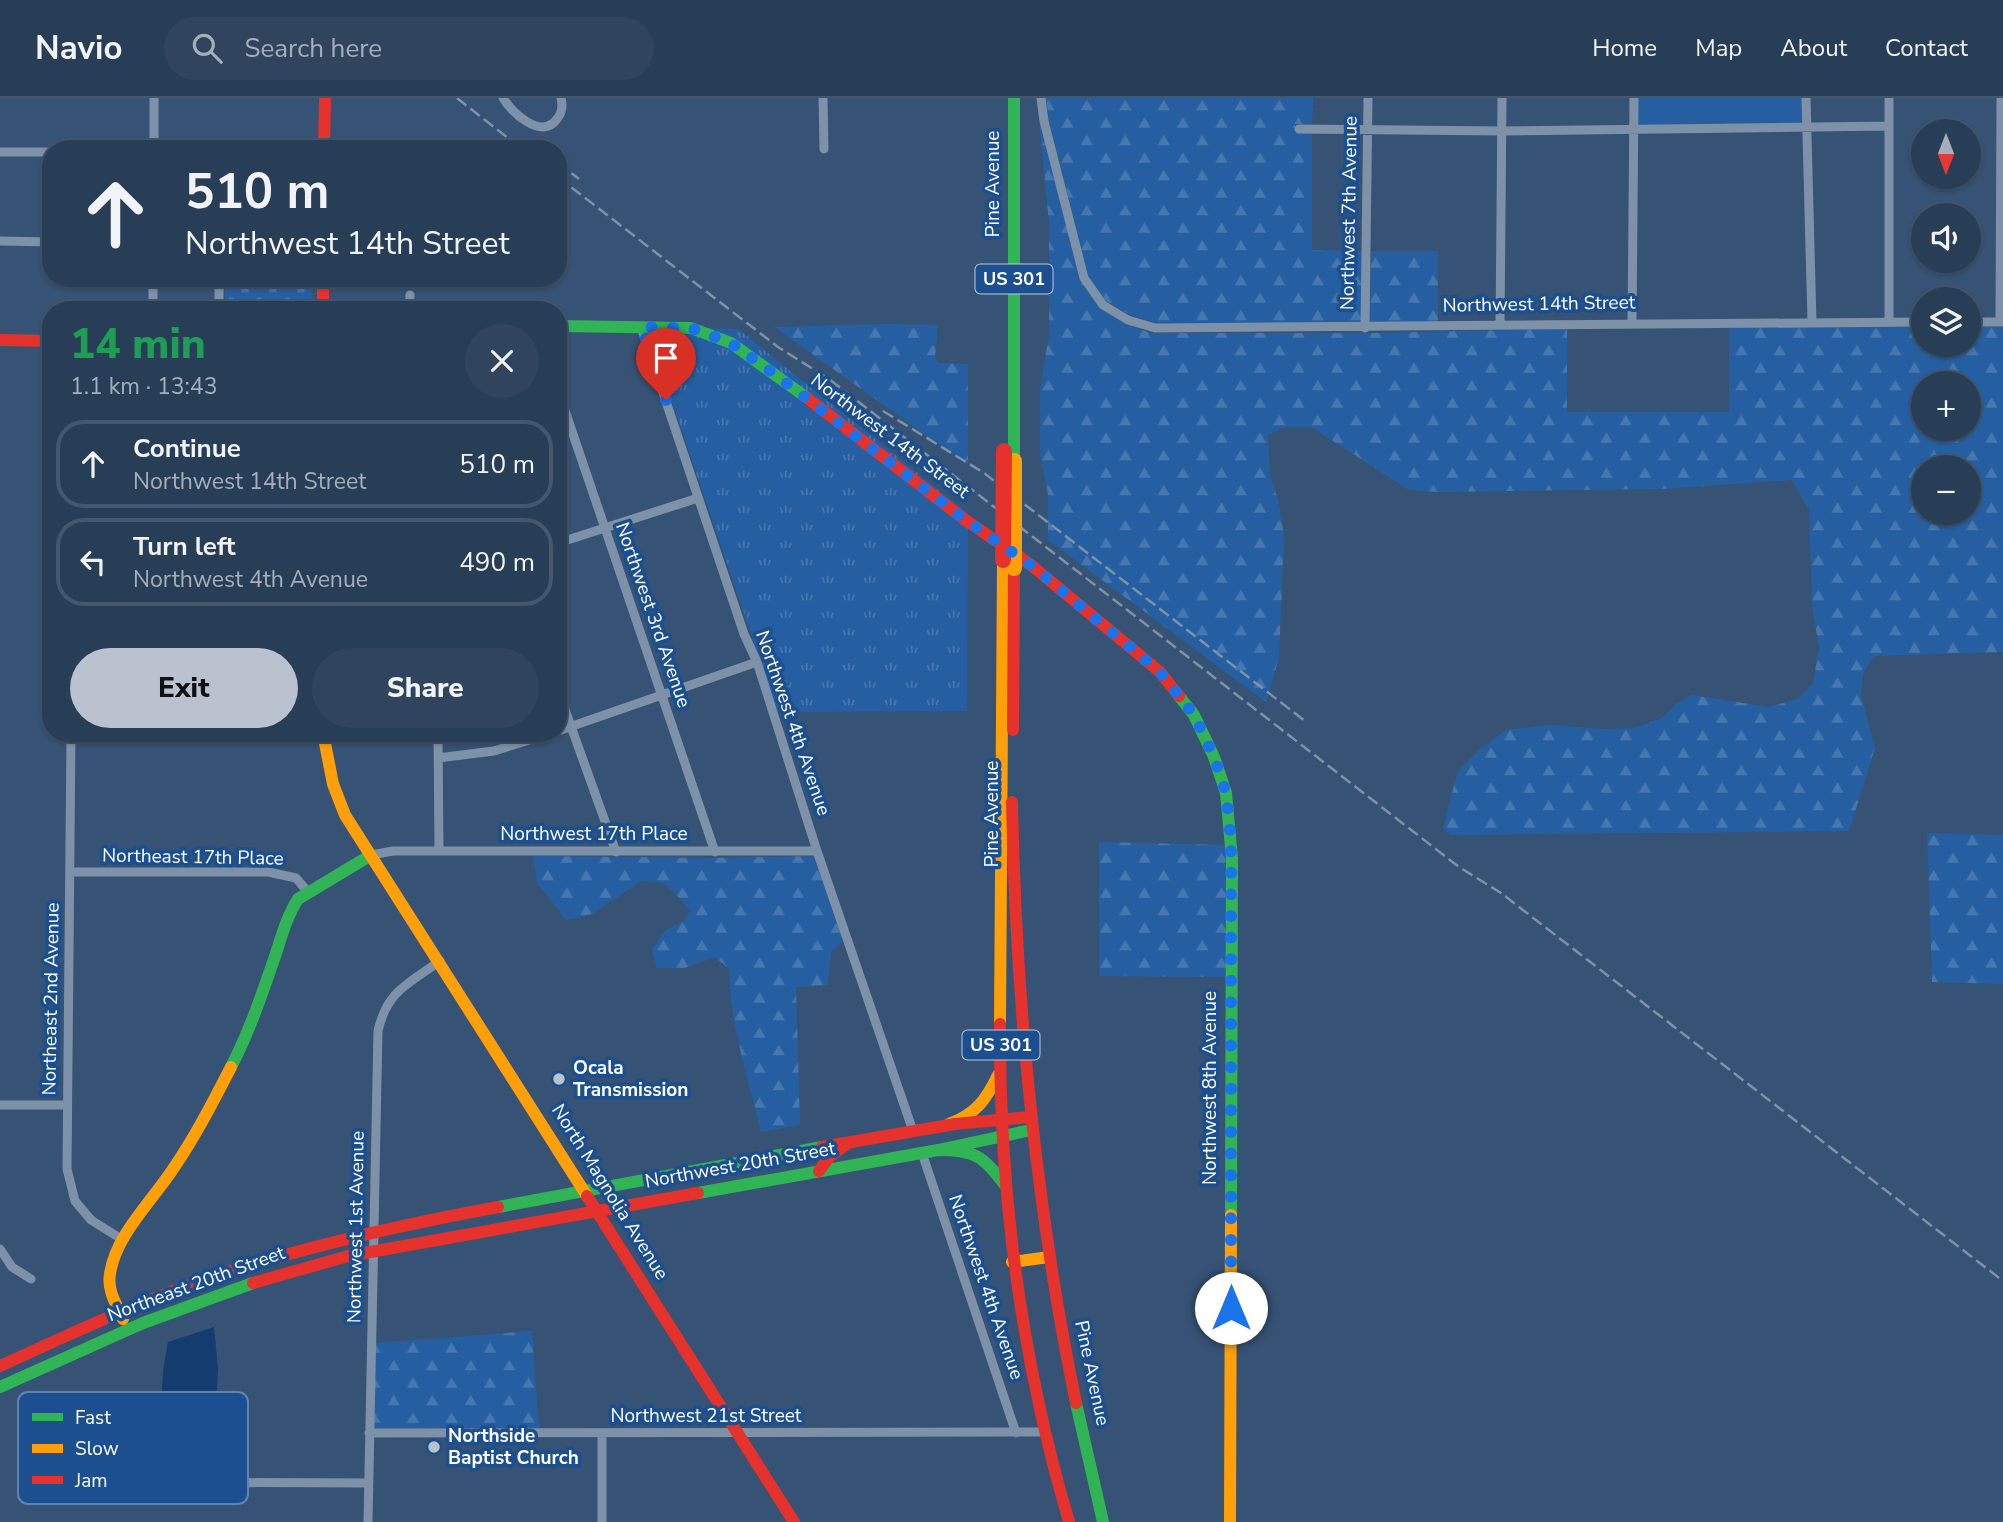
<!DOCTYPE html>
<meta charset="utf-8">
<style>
:root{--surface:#283e57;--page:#30455d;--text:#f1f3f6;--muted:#a5aeba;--line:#44576d;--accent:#b9c2ce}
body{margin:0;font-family:"Nunito Sans",sans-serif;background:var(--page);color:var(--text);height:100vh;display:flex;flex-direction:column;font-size:26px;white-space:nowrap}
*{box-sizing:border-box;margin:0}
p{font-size:23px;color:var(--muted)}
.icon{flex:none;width:38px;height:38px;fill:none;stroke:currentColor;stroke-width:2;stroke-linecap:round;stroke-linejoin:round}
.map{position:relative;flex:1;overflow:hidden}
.side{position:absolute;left:42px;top:203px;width:525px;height:441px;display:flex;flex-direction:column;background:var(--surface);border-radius:28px;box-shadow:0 2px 5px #0004,0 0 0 2px var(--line)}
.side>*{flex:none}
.top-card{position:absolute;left:42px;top:42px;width:525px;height:147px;border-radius:28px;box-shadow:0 2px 5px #0004,0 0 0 2px var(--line);background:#283e57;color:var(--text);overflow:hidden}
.needle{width:46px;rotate:180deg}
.controls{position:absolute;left:1911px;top:21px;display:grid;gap:14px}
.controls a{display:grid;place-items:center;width:70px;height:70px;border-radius:50%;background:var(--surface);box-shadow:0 2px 5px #0004,0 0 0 2px var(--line);font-size:35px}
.pin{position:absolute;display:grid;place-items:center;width:60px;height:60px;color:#fff;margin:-72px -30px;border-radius:50% 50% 50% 0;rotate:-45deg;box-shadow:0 0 7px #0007}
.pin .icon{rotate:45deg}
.me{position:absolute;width:77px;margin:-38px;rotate:0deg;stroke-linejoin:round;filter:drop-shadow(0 0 5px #0008)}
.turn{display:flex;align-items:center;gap:24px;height:147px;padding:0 28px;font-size:32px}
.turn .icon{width:91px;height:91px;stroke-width:2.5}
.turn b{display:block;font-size:49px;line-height:60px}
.round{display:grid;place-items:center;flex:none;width:74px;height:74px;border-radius:37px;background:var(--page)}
.headline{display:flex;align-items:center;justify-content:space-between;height:119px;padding:0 28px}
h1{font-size:42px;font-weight:800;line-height:52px;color:#1e9e55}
.cta{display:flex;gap:14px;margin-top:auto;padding:14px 28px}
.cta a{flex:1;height:80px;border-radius:42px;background:var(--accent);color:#111;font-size:28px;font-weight:800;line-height:80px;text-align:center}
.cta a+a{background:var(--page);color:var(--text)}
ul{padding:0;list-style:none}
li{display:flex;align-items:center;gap:21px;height:88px;margin:0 14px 10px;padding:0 14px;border:4px solid var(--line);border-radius:28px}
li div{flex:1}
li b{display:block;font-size:26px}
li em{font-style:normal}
header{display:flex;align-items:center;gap:42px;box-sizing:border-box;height:98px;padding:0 35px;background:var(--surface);border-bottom:2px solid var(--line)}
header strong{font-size:33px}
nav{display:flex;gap:38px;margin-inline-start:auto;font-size:24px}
.search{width:490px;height:63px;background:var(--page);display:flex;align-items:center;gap:18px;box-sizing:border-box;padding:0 24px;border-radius:38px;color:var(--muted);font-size:26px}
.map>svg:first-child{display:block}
</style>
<header>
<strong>Navio</strong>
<div class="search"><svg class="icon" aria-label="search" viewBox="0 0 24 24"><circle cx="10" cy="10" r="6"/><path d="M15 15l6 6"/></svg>Search here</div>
<nav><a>Home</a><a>Map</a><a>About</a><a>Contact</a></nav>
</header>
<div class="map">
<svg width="2003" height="1424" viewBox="0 0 2003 1424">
<defs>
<pattern id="grass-tufts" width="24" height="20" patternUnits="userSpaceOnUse" patternTransform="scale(1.75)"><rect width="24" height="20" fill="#265fa1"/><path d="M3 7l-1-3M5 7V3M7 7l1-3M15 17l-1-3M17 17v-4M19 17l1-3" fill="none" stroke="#4777af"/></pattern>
<pattern id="forest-firs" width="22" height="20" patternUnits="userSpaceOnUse" patternTransform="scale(1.75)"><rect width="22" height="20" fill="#265fa1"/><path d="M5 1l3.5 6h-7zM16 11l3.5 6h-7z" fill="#4777af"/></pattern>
<pattern id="cemetery-stones" width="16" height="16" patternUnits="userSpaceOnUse" patternTransform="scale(1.75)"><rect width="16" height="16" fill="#265fa1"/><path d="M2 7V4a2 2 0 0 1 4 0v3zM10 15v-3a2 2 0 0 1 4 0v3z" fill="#4777af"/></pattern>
</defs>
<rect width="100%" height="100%" fill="#365274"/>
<path fill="url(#grass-tufts)" d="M705,230L738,231L968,415V418Z
M648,234L691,235L729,250L968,429L967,613L778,614Z"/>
<path fill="url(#forest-firs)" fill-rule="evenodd" d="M1037,0L1040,24L1080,181L1101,211L1126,226L1151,235H1370L1567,231V314H1729V229H1923V247H1969V229H2003V554L1874,558L1863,576L1861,597L1875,650L1849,733L1451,737L1443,732L1457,675L1479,652L1506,632L1549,627L1605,631L1635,630L1662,620L1677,605L1692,597L1769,609L1798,601L1813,585L1819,550L1812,507L1809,412L1792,382L1662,391L1436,394L1409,392L1311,329H1284L1268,337L1270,376L1278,402L1284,437L1279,560L1266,604L1048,442V396L1040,356V291L1049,237V125ZM1923,285H1969V331H1923ZM1923,369H1969V415H1923Z
M1046,0H1313L1312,26H1295V35L1312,36V152L1362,153L1361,225H1155L1130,217L1106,203L1088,178L1049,22Z
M1371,153H1438V223L1370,225Z
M885,226L938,227L935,261L939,265L968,266V367L774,229Z
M1927,735L2003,737V886L1932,884Z
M1099,744L1227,747V879L1099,878Z
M533,758L713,760L814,758L843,843L831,854L828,887L796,889L800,1027L761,1034C748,980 730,926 729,871L715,859L685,870H656L652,851L666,832L684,823L690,813L674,794L663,785L641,783L592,816L566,822L537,785Z
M532,1233L539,1330H374L376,1245Z"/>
<path fill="url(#cemetery-stones)" d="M225,180H241L312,190L311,212H225Z"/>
<path fill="#265fa1" d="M1634,0H1806V28L1634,32Z"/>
<path fill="#153c6e" d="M214,1229L218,1270L216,1313C196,1325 187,1332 165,1321C159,1295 163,1270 168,1244Z"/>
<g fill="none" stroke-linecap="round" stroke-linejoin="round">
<path stroke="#7d92a8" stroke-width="9" d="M154,0V51
M503,0C512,14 541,43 557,21C562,15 563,8 561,0
M823,0L824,51
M1041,0L1044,23L1084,180L1103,207L1128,222L1155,230L1923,224
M1806,0L1812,224
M1299,31L1502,33L1889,28
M0,54H51
M0,143L51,144
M153,180V212
M219,180V212
M409,212L410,197
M1889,224V0
M1969,224H2003
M2000,224L2001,0
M1632,225L1634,0
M1500,227L1502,0
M641,229L744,536L757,564L817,753L913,1033
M1365,230L1368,0
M558,292L715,754
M558,445L698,400
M558,592L616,754
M558,633L757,564
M71,635L67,1071L75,1103L91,1122L123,1142
M438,635L439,753
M438,660L494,653L552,635
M371,757L393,753H817
M70,774H268L296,780L308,794
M0,1007H67
M922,1055L1016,1335
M0,1151L12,1169L31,1181
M369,1335L1043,1334
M66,1384L368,1385
M368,1424L378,933C387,893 408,886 440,863
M602,1424V1335"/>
<path stroke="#30b455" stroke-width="12" d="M1014,0V363
M558,228L691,230L731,245L807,300
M1179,598L1194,617L1214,659L1226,695L1232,760L1231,1117
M231,969C248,936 260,902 272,867C280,845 285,821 298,801L371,757
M938,1052C973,1052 983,1057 1004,1086
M698,1095L938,1052L1031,1032
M498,1109L822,1049
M0,1289L143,1225L253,1185
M1076,1305L1103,1424"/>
<path stroke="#ff9f0a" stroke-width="12" d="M323,635L333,686L345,717L587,1098
M1000,926L1003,462
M949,1026C976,1016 986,1002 998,977
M1012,1164L1049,1159
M123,1221C116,1206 107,1192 110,1176C115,1138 152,1103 173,1071C195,1039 213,1004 231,969
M1230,1424L1231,1117"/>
<path stroke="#e5322d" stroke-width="12" d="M324,51L325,0
M323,180V212
M0,242L51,243
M807,300L964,421L1031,467L1160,574L1179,598
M1013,632L1014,470
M1012,704C1016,907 1035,1106 1076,1305
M1000,926C999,1096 1021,1261 1069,1424
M822,1049L955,1026L1029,1019
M819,1073L829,1059L847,1046
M587,1098L794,1424
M253,1185L348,1158L698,1095
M0,1268C73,1235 146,1200 222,1176C312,1147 405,1126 498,1109"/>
<path stroke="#7e92a7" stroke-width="2.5" stroke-dasharray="12 5" stroke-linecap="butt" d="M457,0L522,51
M527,41L539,51
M558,65L579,81
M558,79L778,249L829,281L1459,769L1501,795L2003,1183
M846,305L866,324
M883,313L984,375L1305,623"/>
<path stroke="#ff9f0a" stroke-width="16" d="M1014,363V470"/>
<path stroke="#e5322d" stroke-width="16" d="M1003,462L1004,353"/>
</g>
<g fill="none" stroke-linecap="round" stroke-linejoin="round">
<path stroke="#1a73e8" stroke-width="12" stroke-dasharray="0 21.6" d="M666,302L642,229L691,230L731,245L776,277L964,421L1031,467L1160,574L1194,617L1214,659L1226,695L1231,742V1210"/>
</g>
<g fill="#b9c2ce" stroke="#1b4f8f" stroke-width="2.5">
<circle cx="559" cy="981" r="7"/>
<circle cx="434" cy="1349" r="7"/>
</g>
<g text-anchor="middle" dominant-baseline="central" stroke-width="7" stroke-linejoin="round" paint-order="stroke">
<g fill="#1b4f8f" stroke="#bbcadd" stroke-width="2">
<rect x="975.5" y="166.5" width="77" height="29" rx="5"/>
<rect x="962.5" y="932.5" width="77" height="29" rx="5"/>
</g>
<g font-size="18" font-weight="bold" fill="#fff">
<text x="1014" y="181">US 301</text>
<text x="1001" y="947">US 301</text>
</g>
<g font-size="19" fill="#fff" stroke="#1b4f8f">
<text transform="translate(993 86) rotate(-90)">Pine Avenue</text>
<text transform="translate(1349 115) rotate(-89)">Northwest 7th Avenue</text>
<text transform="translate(1539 206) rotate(-1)">Northwest 14th Street</text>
<text transform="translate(890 338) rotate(37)">Northwest 14th Street</text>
<text transform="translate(653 517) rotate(71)">Northwest 3rd Avenue</text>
<text transform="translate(793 625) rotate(71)">Northwest 4th Avenue</text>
<text transform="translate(992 716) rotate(-90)">Pine Avenue</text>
<text x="594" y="736">Northwest 17th Place</text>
<text transform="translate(193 759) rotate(1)">Northeast 17th Place</text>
<text transform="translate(51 901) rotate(-89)">Northeast 2nd Avenue</text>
<text transform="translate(1210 990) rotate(-90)">Northwest 8th Avenue</text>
<text transform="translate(740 1067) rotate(-10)">Northwest 20th Street</text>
<text transform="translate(610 1094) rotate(58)">North Magnolia Avenue</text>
<text transform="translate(356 1129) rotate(-89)">Northwest 1st Avenue</text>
<text transform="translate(196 1186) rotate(-20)">Northeast 20th Street</text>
<text transform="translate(986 1189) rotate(71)">Northwest 4th Avenue</text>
<text transform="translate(1092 1275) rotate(78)">Pine Avenue</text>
<text x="706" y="1318">Northwest 21st Street</text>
</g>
<g font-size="19" font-weight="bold" fill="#fff" stroke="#1b4f8f" text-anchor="start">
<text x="573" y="970">Ocala<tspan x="573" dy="22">Transmission</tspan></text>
<text x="448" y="1338">Northside<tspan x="448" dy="22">Baptist Church</tspan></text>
</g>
</g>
<rect x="18" y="1294" width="230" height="112" rx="10" fill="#1b4f8f" stroke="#5f84b1" stroke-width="2"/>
<rect x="32" y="1315" width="31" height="8" fill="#30b455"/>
<rect x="32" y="1346" width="31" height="9" fill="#ff9f0a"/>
<rect x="32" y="1378" width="31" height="8" fill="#e5322d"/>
<g font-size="19" fill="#fff">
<text x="75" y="1326">Fast</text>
<text x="75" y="1357">Slow</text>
<text x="75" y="1389">Jam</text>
</g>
</svg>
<div class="controls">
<a><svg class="needle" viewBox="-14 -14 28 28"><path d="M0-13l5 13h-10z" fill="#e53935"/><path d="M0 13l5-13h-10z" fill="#a5aeba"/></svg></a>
<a><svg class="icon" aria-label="sound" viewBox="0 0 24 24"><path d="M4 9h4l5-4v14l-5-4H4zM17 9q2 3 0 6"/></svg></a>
<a><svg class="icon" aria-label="layers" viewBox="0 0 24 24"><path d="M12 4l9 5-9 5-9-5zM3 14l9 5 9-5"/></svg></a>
<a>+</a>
<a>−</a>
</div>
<div class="pin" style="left:666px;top:302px;background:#d93025"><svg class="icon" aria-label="arrive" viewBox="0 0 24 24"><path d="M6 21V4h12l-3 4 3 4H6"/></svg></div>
<svg class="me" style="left:1231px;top:1210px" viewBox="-20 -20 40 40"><circle r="19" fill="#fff"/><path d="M0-13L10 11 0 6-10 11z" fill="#1a73e8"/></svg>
<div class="top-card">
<div class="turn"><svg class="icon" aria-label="ahead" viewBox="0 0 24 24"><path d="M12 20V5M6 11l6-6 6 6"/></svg><div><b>510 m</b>Northwest 14th Street</div></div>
</div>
<section class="side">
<div class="headline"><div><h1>14 min</h1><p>1.1 km · 13:43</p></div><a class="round"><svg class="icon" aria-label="close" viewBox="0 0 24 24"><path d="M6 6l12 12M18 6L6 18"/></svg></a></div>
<ul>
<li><svg class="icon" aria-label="ahead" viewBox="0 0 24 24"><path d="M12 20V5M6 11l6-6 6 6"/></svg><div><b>Continue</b><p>Northwest 14th Street</p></div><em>510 m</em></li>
<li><svg class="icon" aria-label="left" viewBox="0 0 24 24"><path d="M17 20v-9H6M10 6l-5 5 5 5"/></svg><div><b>Turn left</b><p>Northwest 4th Avenue</p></div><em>490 m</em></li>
</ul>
<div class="cta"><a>Exit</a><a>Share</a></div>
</section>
</div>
